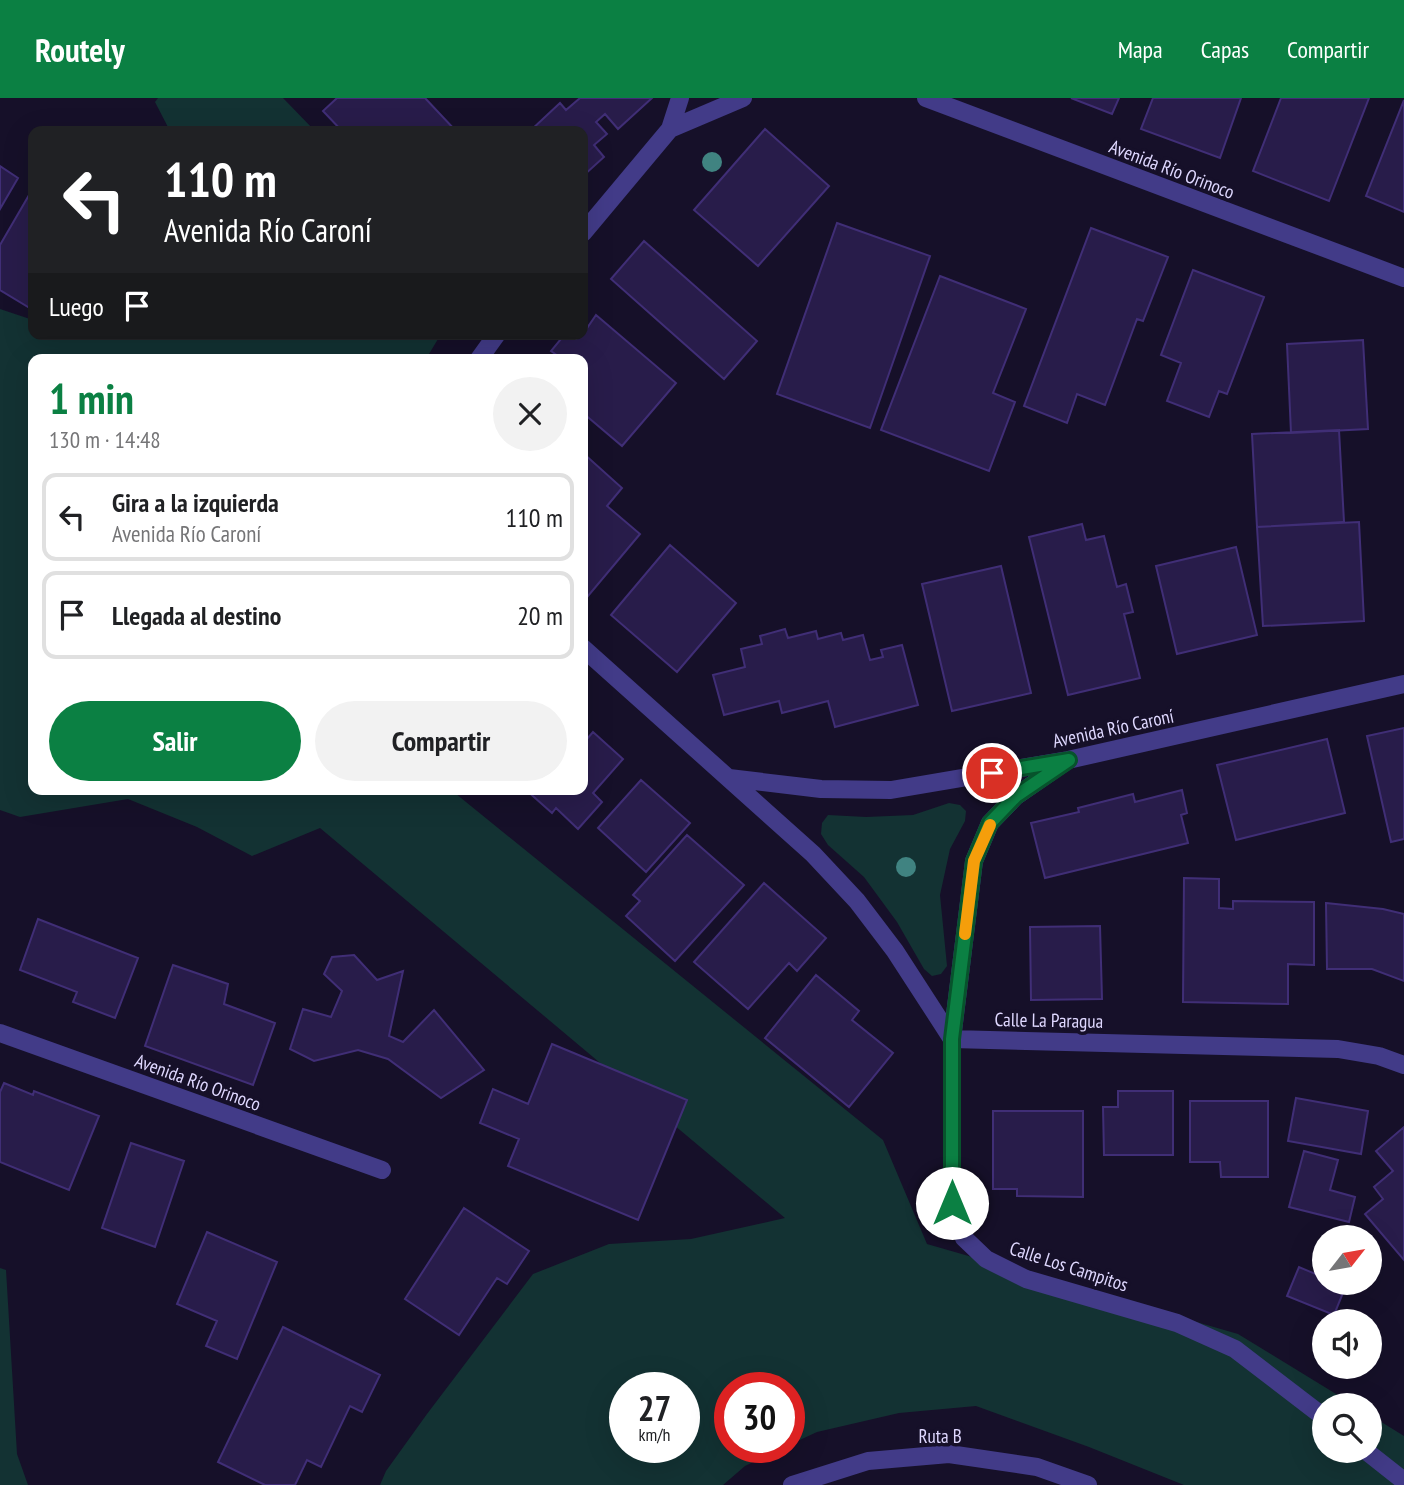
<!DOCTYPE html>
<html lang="es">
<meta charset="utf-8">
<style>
:root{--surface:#fff;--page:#f2f2f2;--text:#202124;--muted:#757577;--line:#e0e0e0;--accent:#0b8043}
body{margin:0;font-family:"PT Sans Narrow",sans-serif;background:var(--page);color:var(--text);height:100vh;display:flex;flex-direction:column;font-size:26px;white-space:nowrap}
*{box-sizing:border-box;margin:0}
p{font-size:23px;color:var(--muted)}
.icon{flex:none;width:38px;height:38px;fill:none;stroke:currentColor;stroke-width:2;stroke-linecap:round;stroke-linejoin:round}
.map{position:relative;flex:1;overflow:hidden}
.sheet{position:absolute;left:28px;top:256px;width:560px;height:441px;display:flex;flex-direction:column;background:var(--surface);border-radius:14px;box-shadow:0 7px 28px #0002}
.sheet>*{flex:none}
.top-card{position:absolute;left:28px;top:28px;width:560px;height:214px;border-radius:14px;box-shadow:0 7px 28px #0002;background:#202124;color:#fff;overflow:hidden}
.needle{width:46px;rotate:59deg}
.fabs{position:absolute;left:1312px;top:1127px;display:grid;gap:14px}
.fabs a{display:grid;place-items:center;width:70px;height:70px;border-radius:50%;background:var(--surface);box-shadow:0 7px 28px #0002;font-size:35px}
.speed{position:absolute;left:609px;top:1274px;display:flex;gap:14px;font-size:35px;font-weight:700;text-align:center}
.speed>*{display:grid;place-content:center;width:91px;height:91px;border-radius:50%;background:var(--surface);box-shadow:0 7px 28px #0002;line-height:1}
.speed small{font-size:18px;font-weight:400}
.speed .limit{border:10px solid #d22;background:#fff;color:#111}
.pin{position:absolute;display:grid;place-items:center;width:60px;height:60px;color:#fff;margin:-30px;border:4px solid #fff;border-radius:50%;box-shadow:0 2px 7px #0007}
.me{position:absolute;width:77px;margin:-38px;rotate:0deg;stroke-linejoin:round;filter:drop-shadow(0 0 5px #0008)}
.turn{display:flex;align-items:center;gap:24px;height:147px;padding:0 21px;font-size:32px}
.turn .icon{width:91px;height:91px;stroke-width:2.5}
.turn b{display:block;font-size:49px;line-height:60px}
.then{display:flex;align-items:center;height:66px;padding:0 21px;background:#0003;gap:14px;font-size:26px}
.round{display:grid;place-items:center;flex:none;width:74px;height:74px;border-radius:37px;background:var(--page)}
.head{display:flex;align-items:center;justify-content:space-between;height:119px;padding:0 21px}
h1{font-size:42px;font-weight:800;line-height:52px;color:var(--accent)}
.cta{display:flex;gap:14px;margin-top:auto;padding:14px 21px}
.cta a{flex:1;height:80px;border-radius:42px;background:var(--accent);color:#fff;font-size:28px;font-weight:800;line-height:80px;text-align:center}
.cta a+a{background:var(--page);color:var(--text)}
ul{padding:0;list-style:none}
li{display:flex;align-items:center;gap:21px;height:88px;margin:0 14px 10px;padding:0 7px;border:4px solid var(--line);border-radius:14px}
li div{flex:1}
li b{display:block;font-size:26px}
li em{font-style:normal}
header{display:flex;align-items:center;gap:42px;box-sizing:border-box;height:98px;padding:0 35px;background:var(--accent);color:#fff}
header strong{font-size:33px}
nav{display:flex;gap:38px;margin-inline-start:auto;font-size:24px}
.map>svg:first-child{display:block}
</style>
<header>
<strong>Routely</strong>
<nav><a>Mapa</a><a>Capas</a><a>Compartir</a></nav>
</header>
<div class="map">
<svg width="1404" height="1387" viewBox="0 0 1404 1387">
<rect width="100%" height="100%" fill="#161029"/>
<path fill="#133233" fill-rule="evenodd" d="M158,0H283L315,33H170L155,4Z
M0,211L33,222V236L99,238L101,236H441L426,261H33V691H450L883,1042L927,1146L1238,1236L1354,1307H1325V1353H1370V1317L1404,1338V1387H1184L1089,1349L976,1308L899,1315L817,1334L789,1347V1290H730V1349H784L745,1368L723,1387H380L386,1373L427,1316L533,1176L609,1146L691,1141L785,1120L320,730L252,758L197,729L128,701L20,719L0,712ZM625,1290H684V1349H625Z
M949,705L960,707L966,713L965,723L950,751L940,797L947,868L941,876L932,878L924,871L897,824L864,779L828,747L821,736L822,725L828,717L866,719L913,717Z
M0,1170L6,1172L17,1356L28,1387H0Z"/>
<path fill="#281c4a" stroke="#402e76" stroke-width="2" d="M337,0H425L456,33H342L323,13Z
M580,0H652L618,31L605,16L596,24L607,36L594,47L604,59L583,78V33H530L560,5L566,12Z
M1071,0H1119L1112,16Z
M1153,0H1241L1220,60L1141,31Z
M1281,0H1369L1329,103L1253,73Z
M1404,2V114L1366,98Z
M765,31L829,88L758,168L694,112Z
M0,68L18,80L0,111Z
M32,92L33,93V212L0,192V147Z
M837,125L930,158L870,330L777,296Z
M1091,130L1168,159L1143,223L1137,221L1105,307L1077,296L1067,325L1024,308Z
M644,143L757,243L724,281L611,181Z
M1193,172L1264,199L1227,296L1219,293L1209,319L1167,303L1181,265L1161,257Z
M940,178L1026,211L993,295L1015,304L989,373L881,332Z
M596,217L676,285L622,348L583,315V261H556L558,258L551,253L565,236H570L576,241L583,236Z
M1363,242L1368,331L1291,335L1287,246Z
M1339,332L1344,424L1257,429L1252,336Z
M583,355L622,390L607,408L640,436L583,504Z
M1359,424L1364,523L1263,528L1257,429Z
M1082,426L1086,442L1104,438L1117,489L1126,486L1133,514L1124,516L1140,580L1068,597L1029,439Z
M670,447L736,505L677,574L611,517Z
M1236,449L1257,537L1177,556L1156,468Z
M1001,468L1031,595L952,613L922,486Z
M785,531L788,540L816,533L818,541L841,535L843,542L863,537L870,562L883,559L881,552L902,547L918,607L835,629L828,603L782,615L779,603L724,617L713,577L745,569L741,551L762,546L760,538Z
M1404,630V741L1391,744L1367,638Z
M593,634L623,661L593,695L602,704L578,731L556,710L552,715L525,691H583V637L587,641Z
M1327,641L1345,715L1236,742L1217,667Z
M641,682L690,725L646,774L598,730Z
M1182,692L1187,715L1181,717L1188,745L1045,780L1031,725L1079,714L1078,710L1133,696L1135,704Z
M687,737L744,787L675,863L626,818L640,803L633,797Z
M1184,780L1219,781V810L1233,811V803L1314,804V867L1288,866V906L1183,904Z
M764,785L826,840L797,873L789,865L748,911L694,864Z
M1326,805L1383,811L1404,816V883L1372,871H1327Z
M38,821L138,860L115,920L73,904L77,894L20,872Z
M1100,828L1102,901L1031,902L1030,829Z
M354,857L377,882L403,873L389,938L403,944L434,912L484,972L441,1000L388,961L358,952L314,963L290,951L303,911L331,919L342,893L324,876L332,859Z
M173,867L228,886L224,906L275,925L253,987L145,948Z
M816,877L859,913L852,922L893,955L849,1009L765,940Z
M552,946L687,1002L638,1122L508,1068L519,1041L480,1025L493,991L528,1006Z
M4,985L33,997L34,993L99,1018L69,1092L0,1064V994Z
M1118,993H1173V1057H1104L1103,1009H1118Z
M1296,1000L1368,1013L1361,1056L1288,1043Z
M1190,1003H1268V1079H1221L1220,1064H1190Z
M993,1013H1083V1099L1017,1098V1091H993Z
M1404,1029V1162L1365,1116L1383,1101L1374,1089L1393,1073L1376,1053Z
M131,1045L184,1063L155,1149L102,1130Z
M1304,1053L1338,1062L1330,1092L1355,1099L1349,1124L1289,1109Z
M464,1110L529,1153L507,1186L497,1180L459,1237L405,1201Z
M207,1134L277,1164L237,1261L206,1248L217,1223L177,1206Z
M1325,1165V1185H1347L1334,1217L1287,1198L1299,1169L1320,1178Z
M283,1229L380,1277L362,1314L350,1308L321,1369L307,1362L295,1387H265L218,1364Z"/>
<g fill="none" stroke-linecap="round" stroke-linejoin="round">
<path stroke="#423b88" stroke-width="18" d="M926,0L1404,180
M670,31L743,0
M583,135L670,31L680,0
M479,261L497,236
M583,550L813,756L857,803L895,853L952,941
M1068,662L1016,698L990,725L974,763L952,941V1105L964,1140L986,1161L1026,1181L1177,1225L1235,1251L1325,1320
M729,680L821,691L891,692L1068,662L1404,586
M0,935L382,1072
M952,941L1338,951L1379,958L1404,967
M1366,1353L1404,1383
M792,1387L868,1363L949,1356L1037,1369L1088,1387"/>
</g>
<g fill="#408381">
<circle cx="712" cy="64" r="10"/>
<circle cx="906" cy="769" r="10"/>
</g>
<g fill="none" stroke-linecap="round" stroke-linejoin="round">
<g stroke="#07532c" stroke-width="18">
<path id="route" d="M952,1105V941L974,763L990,725L1016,698L1069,662L992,675"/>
</g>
<use href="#route" stroke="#0b8043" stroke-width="12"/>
<path stroke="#f59e0b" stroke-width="12" d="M965,836L974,763L990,727"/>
</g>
<g text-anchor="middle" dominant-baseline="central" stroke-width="7" stroke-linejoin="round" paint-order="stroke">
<g font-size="19" fill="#dfd8ff" stroke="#161029">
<text transform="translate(1172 71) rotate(21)">Avenida Río Orinoco</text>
<text transform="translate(1113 630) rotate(-12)">Avenida Río Caroní</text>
<text transform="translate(1049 922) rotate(1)">Calle La Paragua</text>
<text transform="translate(198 984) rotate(20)">Avenida Río Orinoco</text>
<text transform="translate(1069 1168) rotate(18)">Calle Los Campitos</text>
<text x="940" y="1338">Ruta B</text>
</g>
</g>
</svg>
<div class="fabs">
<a><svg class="needle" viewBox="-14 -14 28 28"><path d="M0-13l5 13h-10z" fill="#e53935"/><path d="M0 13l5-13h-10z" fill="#757577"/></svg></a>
<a><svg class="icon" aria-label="sound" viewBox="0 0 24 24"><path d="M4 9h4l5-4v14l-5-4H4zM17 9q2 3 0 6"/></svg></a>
<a><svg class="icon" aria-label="search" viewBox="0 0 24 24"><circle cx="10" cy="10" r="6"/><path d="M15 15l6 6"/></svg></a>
</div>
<div class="speed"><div>27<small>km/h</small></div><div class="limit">30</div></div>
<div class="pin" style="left:992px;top:675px;background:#d93025"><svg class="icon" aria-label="arrive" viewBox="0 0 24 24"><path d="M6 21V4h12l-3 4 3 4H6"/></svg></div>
<svg class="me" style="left:952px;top:1105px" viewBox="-20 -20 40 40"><circle r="19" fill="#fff"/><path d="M0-13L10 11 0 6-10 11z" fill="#0b8043"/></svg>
<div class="top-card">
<div class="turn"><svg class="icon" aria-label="left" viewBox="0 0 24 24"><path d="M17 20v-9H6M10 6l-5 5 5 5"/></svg><div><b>110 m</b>Avenida Río Caroní</div></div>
<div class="then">Luego<svg class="icon" aria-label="arrive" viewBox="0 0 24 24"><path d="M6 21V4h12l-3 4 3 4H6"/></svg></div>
</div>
<section class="sheet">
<div class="head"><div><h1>1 min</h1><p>130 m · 14:48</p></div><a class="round"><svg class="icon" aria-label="close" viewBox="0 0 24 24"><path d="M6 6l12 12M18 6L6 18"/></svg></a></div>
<ul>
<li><svg class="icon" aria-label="left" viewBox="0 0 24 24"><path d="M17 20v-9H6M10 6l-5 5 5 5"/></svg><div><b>Gira a la izquierda</b><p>Avenida Río Caroní</p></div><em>110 m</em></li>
<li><svg class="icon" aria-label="arrive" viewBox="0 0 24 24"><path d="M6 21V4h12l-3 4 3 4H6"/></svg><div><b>Llegada al destino</b></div><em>20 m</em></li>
</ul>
<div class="cta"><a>Salir</a><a>Compartir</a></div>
</section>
</div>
